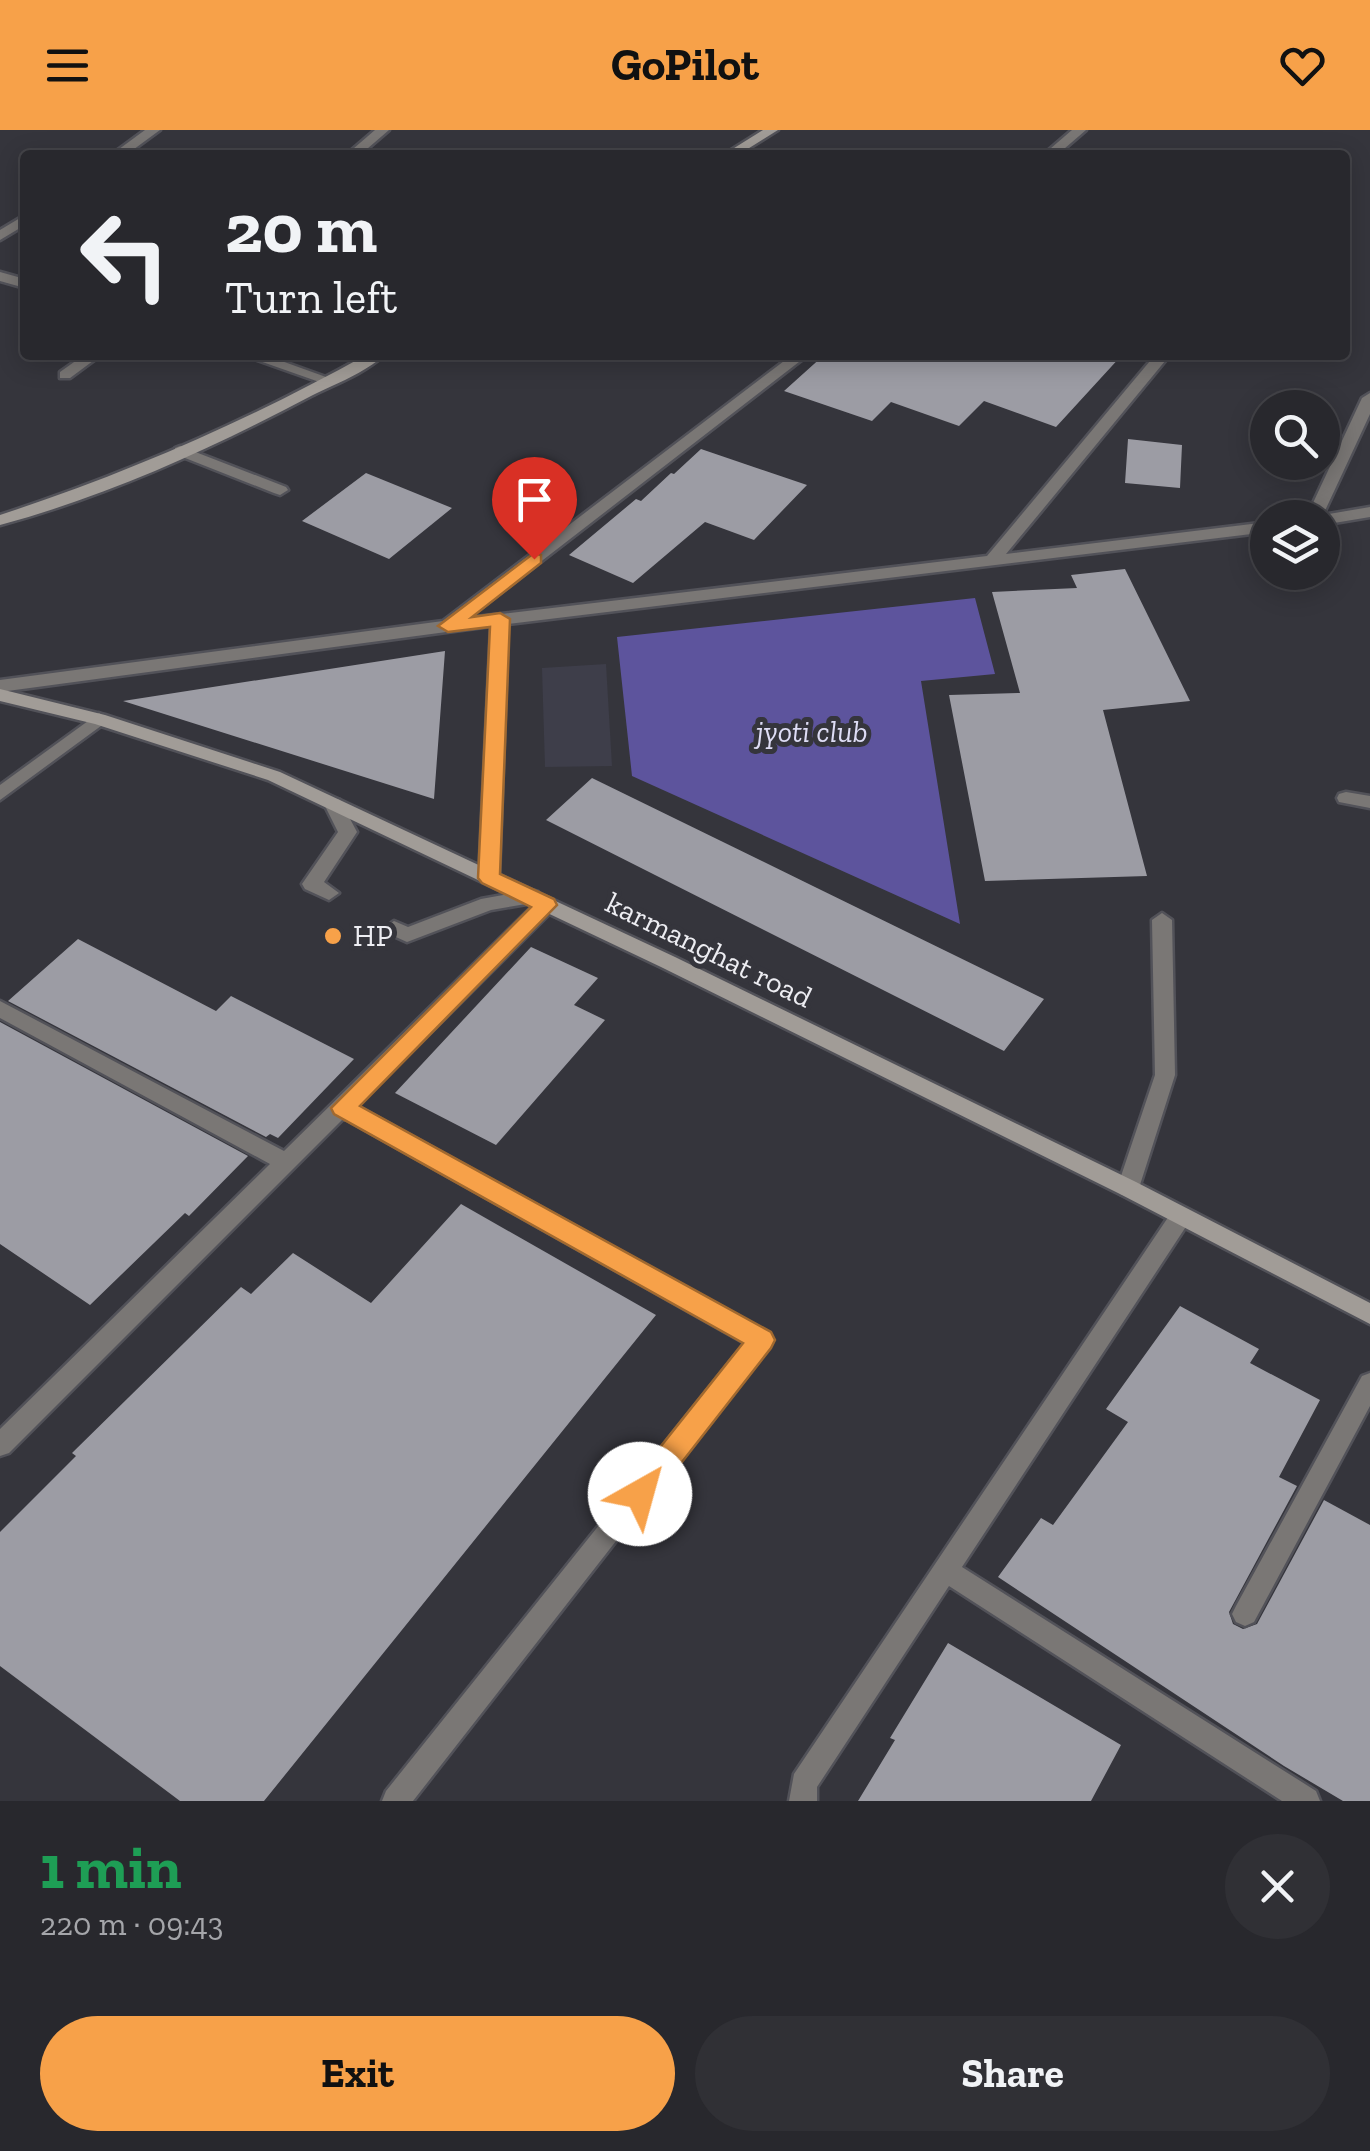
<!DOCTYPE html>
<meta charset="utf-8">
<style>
:root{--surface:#28282d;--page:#303035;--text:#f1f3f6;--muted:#a5a6aa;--line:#444449;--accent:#f7a149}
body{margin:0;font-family:"Zilla Slab",serif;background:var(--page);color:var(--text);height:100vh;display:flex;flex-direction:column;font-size:38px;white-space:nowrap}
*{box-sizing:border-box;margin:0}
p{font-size:32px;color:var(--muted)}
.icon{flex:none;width:55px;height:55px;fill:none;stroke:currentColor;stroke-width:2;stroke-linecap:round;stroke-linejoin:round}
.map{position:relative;height:1671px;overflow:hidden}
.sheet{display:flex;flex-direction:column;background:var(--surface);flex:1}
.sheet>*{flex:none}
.guide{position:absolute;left:20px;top:20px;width:1330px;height:210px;border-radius:10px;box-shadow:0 5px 25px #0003,0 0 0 2px var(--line);background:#28282d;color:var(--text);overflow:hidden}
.fabs{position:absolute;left:1250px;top:260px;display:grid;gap:20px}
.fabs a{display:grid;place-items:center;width:90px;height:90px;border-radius:50%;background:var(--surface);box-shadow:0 5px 25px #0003,0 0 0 2px var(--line);font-size:50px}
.pin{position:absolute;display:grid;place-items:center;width:85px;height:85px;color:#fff;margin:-102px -42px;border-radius:50% 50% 50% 0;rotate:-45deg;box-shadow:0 0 10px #0007}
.pin .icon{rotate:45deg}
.me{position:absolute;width:110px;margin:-55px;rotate:38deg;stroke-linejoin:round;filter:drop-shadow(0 0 8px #0008)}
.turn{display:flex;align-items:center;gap:35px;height:210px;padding:0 40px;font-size:45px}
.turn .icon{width:130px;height:130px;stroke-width:2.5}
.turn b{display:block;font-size:70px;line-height:85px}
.round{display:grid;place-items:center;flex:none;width:105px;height:105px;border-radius:52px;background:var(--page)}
.head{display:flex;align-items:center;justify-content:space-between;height:170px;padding:0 40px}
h1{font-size:60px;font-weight:700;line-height:75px;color:#1e9e55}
.cta{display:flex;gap:20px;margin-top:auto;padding:20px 40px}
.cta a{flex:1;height:115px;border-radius:60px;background:var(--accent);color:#111;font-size:40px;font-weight:700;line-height:115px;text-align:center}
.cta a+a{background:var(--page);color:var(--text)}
header{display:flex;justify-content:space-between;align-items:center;height:130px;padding:0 40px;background:var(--accent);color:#111;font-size:45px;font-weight:700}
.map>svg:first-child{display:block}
</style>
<header><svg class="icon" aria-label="menu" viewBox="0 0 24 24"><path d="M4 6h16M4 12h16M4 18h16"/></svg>GoPilot<svg class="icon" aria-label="heart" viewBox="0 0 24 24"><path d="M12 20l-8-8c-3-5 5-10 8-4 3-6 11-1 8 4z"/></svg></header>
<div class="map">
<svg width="1370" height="1671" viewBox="0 0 1370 1671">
<rect width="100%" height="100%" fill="#35353c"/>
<path fill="#3e3e4a" d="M606,534L612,636L545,637L542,538Z"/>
<path fill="#5d549d" d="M975,468L995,544L921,551L960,794L632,646L617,507Z"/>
<path fill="#9c9ca4" d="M824,225H1122L1056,297L984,271L959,296L891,272L872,291L784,261Z
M1128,309L1182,315L1180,358L1125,353Z
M701,319L807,355L754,410L705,392L633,453L569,425L636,369L641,371L671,343L674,344Z
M366,343L452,378L389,429L302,391Z
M1125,439L1190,571L1103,580L1147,746L985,751L949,565L1020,563L992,462L1077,458L1071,445Z
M445,521L434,669L123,571Z
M592,648L817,758L1044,869L1004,921L546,690Z
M78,809L216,881L231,866L354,929L278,1008L270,1004L266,1007L8,871Z
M531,817L598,848L574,875L605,890L496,1015L395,963Z
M0,892L248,1026L189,1086L185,1083L90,1175L0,1114Z
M461,1074L656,1185L264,1671H180L0,1536V1402L76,1326L72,1323L241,1157L251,1164L293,1123L371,1173Z
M1180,1176L1259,1219L1250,1233L1320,1270L1279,1347L1297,1356L1229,1482L1233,1494L1243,1499L1257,1494L1324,1370L1370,1395V1671H1343L1284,1636L998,1447L1041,1388L1053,1395L1128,1292L1106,1279Z
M948,1513L1121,1615L1091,1671H858L895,1610L890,1608Z"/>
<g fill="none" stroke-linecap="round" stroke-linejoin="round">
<g stroke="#525259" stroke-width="5">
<path id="lane" d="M333,668L340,670L357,702L324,752L339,763L329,770L305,759L302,754L338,702L324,674Z
M531,760L538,762L541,767L538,772L491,780L407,812L387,803L384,798L394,791L408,797L481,769Z
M1370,1243V1276L1254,1492L1245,1496L1236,1492L1232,1484L1236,1476L1362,1246Z"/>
</g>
<g stroke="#525259" stroke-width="5">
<path id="street" d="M145,0H160L126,25H111Z
M375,0H389L360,25H346Z
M1072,0H1086L1057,25H1043Z
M25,85V95L0,110V100Z
M0,142L25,149V158L0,151Z
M84,225H101L70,248H60V242Z
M243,225H265L337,251L330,255L325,254Z
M792,225H808L468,488L987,426L1155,225H1170L1006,424L1268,392V402L508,494L499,748L489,755L479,748L491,496L0,562V550L443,491Z
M1370,263V284L1323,385L1370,377V387L1322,395V388H1306L1362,268Z
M180,316L286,357L288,360L280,365L274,363L175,324V318Z
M99,583L108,589L105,593L0,670V655Z
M1346,662L1370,666V678L1339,672L1337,668L1339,664Z
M546,768L553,770L556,775L553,780L357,976L769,1203L773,1210L413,1671H382L386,1661L745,1213L344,988L9,1323L0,1326V1299L270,1034L0,888V871L284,1021L539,770Z
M1162,783L1172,790L1175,945L1139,1058L1136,1064L1128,1067L1120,1064L1117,1058L1155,945L1152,790Z
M1181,1077L1189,1080L1192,1086L1189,1092L962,1437L1316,1661L1320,1671H1282L949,1456L817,1657V1671H789L794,1644L1173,1080Z"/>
</g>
<g stroke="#525259" stroke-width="5">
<path id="secondary" d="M763,0H778L738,25H723Z
M366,225H384C365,243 335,254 311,266C213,318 108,366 0,395V385C128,343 249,290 366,225Z
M0,559L105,585L280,642L675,827L1136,1052L1370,1173V1194L1120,1064L661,837L268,650L95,594L0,571Z"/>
</g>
<use href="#lane" fill="#7a7775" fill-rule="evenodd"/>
<use href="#street" fill="#7a7775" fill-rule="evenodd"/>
<use href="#secondary" fill="#a19c97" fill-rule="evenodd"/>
</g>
<path fill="#f7a149" stroke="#a1692f" stroke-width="2.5" d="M534,423L541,425V433L472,487L500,483L510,489L500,744L554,769L557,775L360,976L771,1202L775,1210L771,1218L650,1373L640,1377L630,1373L626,1364L630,1355L743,1213L334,984L331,978L531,777L482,753L478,748L490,497L448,502L438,496Z"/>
<circle fill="#f7a149" stroke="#35353c" stroke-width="4" cx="333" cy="806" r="10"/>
<g text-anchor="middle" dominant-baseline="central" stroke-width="10" stroke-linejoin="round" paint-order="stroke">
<g font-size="30" font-style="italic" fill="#deddf5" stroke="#35353c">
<text x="812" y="602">jyoti club</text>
</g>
<g font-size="30" fill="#ededf2" stroke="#35353c" text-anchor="start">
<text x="353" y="806">HP</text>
</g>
<g font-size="30" fill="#ededf2" stroke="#35353c">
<text transform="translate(709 820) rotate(26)">karmanghat road</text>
</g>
</g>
</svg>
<div class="fabs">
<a><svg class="icon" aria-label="search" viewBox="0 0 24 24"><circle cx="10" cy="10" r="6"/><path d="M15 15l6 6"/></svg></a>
<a><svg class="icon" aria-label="layers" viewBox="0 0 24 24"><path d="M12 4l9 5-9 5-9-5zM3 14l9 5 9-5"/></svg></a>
</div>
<div class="pin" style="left:534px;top:429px;background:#d93025"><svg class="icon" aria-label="arrive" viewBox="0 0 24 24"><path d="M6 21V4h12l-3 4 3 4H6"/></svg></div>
<svg class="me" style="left:640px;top:1364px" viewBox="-20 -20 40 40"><circle r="19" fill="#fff"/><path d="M0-13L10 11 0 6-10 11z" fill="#f7a149"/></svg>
<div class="guide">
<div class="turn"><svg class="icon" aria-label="left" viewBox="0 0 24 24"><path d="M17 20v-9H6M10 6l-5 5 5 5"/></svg><div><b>20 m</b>Turn left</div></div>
</div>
</div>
<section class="sheet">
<div class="head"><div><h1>1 min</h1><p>220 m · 09:43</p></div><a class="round"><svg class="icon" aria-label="close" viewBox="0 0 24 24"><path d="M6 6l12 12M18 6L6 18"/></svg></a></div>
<div class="cta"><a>Exit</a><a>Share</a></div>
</section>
